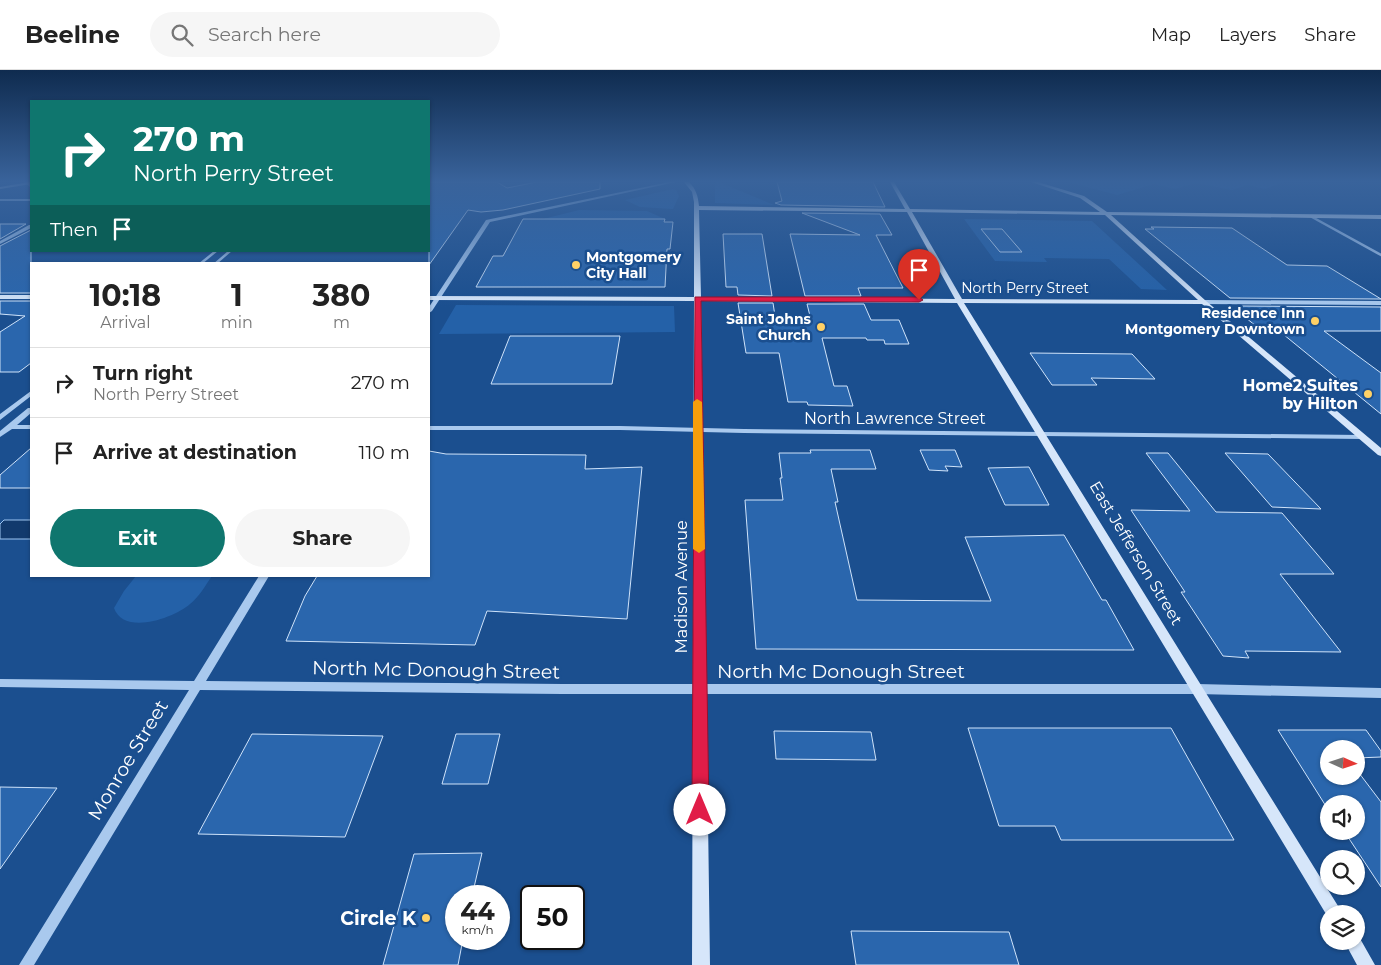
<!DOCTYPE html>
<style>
:root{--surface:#fff;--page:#f6f6f6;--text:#222;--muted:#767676;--line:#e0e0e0;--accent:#0f766e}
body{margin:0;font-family:Montserrat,sans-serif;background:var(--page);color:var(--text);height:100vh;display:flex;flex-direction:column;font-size:19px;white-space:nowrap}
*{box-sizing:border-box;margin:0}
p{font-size:16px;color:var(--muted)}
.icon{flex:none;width:28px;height:28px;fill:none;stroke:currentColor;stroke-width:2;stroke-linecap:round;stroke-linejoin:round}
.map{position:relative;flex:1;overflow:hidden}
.sheet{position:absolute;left:30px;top:192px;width:400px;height:315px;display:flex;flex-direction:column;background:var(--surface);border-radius:0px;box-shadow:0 1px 4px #0004}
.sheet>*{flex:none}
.guide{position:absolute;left:30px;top:30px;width:400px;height:152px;border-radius:0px;box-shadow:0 1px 4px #0004;background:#0f766e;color:#fff;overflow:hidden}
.needle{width:32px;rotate:93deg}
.tools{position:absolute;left:1320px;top:670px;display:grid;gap:10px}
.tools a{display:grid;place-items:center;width:45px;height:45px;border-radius:50%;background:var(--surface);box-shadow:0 1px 4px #0004;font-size:25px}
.speed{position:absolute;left:445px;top:815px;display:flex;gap:10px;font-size:25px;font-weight:700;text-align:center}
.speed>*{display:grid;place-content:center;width:65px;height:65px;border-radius:50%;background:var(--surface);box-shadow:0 1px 4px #0004;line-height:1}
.speed small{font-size:12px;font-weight:400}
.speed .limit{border:2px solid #111;border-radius:8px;background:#fff;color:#111}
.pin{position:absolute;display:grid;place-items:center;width:42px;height:42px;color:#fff;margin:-51px -21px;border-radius:50% 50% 50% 0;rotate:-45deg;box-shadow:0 0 5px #0007}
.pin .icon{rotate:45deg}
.me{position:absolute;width:55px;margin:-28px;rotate:0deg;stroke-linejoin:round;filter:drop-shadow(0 0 4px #0008)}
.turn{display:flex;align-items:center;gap:18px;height:105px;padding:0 20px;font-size:22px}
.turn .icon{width:65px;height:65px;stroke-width:2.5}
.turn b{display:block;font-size:35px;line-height:42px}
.then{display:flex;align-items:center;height:48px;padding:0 20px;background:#0003;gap:10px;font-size:19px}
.eta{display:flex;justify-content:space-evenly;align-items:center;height:85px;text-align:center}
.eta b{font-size:30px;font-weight:700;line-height:35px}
.action{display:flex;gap:10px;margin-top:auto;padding:10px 20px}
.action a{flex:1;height:58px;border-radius:30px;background:var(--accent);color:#fff;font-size:20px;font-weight:700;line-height:58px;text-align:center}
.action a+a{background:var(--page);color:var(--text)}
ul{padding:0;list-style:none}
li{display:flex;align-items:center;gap:15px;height:70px;padding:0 20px;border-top:1px solid var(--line)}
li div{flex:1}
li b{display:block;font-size:19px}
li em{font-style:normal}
header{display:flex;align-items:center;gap:30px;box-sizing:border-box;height:70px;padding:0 25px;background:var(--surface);border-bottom:1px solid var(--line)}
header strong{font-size:24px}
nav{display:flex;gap:28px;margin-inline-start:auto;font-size:18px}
.search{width:350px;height:45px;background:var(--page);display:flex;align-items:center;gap:12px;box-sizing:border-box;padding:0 18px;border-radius:28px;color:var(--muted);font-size:19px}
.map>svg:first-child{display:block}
</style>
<header>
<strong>Beeline</strong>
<div class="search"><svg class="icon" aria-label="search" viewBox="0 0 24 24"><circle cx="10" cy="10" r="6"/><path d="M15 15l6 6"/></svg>Search here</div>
<nav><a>Map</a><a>Layers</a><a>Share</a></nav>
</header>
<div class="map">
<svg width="1381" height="895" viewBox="0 0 1381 895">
<rect width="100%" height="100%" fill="#1b4f8f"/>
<path fill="#2461a8" d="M715,112H719L774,135L715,133Z
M1068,112H1284L1265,119L1247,115L1232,120L1196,113L1175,119L1154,114L1117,125Z
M673,119L676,120L679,126L673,139L640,137L625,130Z
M579,140L647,141L665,149H543Z
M964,149L1092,151L1167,220L1141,219L1109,189L1044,188L1047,192L995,191Z
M456,235L674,236L675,262L439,264Z
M136,506H212C205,516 199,527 190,534C174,548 124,566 114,538L124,521Z"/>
<path fill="#123a6d" stroke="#9cc4f0" d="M4,450H31V469H0V454Z"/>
<path fill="#2a66ad" stroke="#cfe3fa" d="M429,112H497L507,118L537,112H600V119L503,140L481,142L468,140L429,195Z
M777,112H873L885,137L781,135L775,133L782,131Z
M802,143L880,144L892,165H876L903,218H858L861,226H805L790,164L860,165Z
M523,149H665L664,152H673L670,179H667L665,217H476L493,186H503Z
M0,154H26L0,169Z
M1151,157L1232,158L1287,195L1327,196L1381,229L1230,228L1145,159H1154Z
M981,159H1002L1022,182H1000Z
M31,160V223H0V176Z
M723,164H762L772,226L738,225L737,217H726Z
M0,231H31V293L19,302H0V262L25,246L0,244Z
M738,233H773L775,246H810L807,234H864L871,250H899L909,274H885L884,270H867L866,268H822L834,316H847L853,336L808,335L807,332H788L779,283H746Z
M1239,236L1381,237V261H1324L1381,303V344L1278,260H1261L1236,240L1245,241Z
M510,266H620L612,314H491Z
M1030,283L1132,284L1155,309L1091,308L1097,315H1052Z
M31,378V418H0V405Z
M810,380H870L876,399H831L838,432H835L857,530L991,531L965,467L1064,465L1102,530H1106L1134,580L756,579L745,430H783L780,408H782L779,383H811Z
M920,380H955L962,397L945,396L948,401L929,400Z
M429,381L446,384L586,385L585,399L642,397L627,549L487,541L475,575L286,571L305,526L317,506H429Z
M1146,383H1168L1216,442L1282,443L1334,504H1280L1341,582L1245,581L1249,588L1223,586L1181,522H1185L1131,440L1190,441Z
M1225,383L1268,384L1321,439L1272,437Z
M1029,397L1049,435H1005L988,398Z
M968,658H1171L1234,770H1061L1055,756H999Z
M1278,660H1366L1381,681V687L1356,688V679H1329V706H1356V699L1381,732V817L1344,761H1356V734H1329V741Z
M774,661L871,662L876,690L776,689Z
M252,664L383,666L345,767L198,764Z
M456,664H500L488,714H442Z
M0,717L57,718L0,799Z
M482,783L472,826H456V869H463L458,895H383L414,784Z
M851,861L1009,862L1019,895H856Z"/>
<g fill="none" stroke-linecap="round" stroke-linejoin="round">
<path stroke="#a9c9ee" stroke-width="2.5" d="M1312,147L1381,185
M200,194L216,181
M215,194L230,181"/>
<path stroke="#a9c9ee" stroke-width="4" d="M1204,232L1381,233"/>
<path fill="#a9c9ee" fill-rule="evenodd" d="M25,112H29L31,115V118Z
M669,112H676L490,152L432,241L429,243V237L486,150Z
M0,129H31V131H0Z
M29,155H31V158L0,174V171Z
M31,321V326L0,350V344Z
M28,338H31V343L17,355H31V359H12L0,367V361Z
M429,356H620L744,359L1362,365L1366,367L1362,369L744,363L620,360H429Z
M259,506H269L206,611L563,614H1197L1381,618V628L1197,624H563L200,620L34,895H19L189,620L0,617V609L194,611Z"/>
<path fill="#d6e6fa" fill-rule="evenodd" d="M29,112H31V114L0,119V117Z
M684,112H689C696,119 698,126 699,136L905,139L890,112H894L910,139L1100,142L1080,128L1031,112H1038L1084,126L1107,142L1381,145V149L1111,145L1206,231L1381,378V386L1378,385L1202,234L964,233L1343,844H1329V849L957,233L701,231L710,895H692L694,231L429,230V226L694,227V132L692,122ZM699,140L907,142L955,229L701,227ZM912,142L1105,145L1198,230L962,229Z
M0,225H31V229H0Z
M1356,864L1358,865L1375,895H1357L1344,871H1356Z"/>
</g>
<linearGradient id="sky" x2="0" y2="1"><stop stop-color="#0f2b4f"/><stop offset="0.47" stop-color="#39639b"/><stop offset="1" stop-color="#39639b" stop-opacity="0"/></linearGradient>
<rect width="1381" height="237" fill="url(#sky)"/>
<path fill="#e11d48" stroke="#92132f" d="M695,227H919L923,230L919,232L701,231L709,740L706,746L700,748L695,746L692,740Z"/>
<path fill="#f59e0b" d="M697,329L702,332L705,479L699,483L693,479V332Z"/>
<g fill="#ffd166" stroke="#1b4f8f" stroke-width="2">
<circle cx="576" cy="195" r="5"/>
<circle cx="1315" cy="251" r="5"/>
<circle cx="821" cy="257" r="5"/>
<circle cx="1368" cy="324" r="5"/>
<circle cx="426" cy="848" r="5"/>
</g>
<g text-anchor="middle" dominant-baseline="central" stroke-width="5" stroke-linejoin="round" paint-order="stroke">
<g font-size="14" font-weight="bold" fill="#fff" stroke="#1b4f8f" text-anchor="end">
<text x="586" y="187" text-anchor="start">Montgomery<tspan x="586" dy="16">City Hall</tspan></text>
<text x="1305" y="243">Residence Inn<tspan x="1305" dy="16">Montgomery Downtown</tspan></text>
<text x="811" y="249">Saint Johns<tspan x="811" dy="16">Church</tspan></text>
</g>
<g font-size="14" fill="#fff" stroke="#1b4f8f">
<text x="1025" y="218">North Perry Street</text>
</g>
<g font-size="16" font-weight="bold" fill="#fff" stroke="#1b4f8f" text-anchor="end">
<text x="1358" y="315">Home2 Suites<tspan x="1358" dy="18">by Hilton</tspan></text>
</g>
<g font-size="16" fill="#fff" stroke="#1b4f8f">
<text x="895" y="348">North Lawrence Street</text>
<text transform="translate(1136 483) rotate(59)">East Jefferson Street</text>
<text transform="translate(681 517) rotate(-90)">Madison Avenue</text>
</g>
<g font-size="19" fill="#fff" stroke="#1b4f8f">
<text transform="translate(436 600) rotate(1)">North Mc Donough Street</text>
<text x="841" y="601">North Mc Donough Street</text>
<text transform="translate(128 690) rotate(-59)">Monroe Street</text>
</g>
<g font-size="19" font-weight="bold" fill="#fff" stroke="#1b4f8f" text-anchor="end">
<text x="416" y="848">Circle K</text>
</g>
</g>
</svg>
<div class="tools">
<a><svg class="needle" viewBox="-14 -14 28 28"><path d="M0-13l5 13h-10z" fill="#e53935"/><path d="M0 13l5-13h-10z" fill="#767676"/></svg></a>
<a><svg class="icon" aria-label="sound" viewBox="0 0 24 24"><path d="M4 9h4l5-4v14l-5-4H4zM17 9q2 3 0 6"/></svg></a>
<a><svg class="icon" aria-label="search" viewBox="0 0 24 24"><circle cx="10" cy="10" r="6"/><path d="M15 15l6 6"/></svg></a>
<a><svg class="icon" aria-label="layers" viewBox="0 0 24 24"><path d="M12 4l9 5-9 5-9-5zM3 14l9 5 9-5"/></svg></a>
</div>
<div class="speed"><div>44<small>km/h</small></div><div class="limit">50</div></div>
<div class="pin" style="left:919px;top:230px;background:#d93025"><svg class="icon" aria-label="arrive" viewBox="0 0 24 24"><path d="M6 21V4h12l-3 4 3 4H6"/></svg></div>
<svg class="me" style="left:700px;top:740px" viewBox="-20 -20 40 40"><circle r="19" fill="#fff"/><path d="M0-13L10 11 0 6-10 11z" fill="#e11d48"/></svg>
<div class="guide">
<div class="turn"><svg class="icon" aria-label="right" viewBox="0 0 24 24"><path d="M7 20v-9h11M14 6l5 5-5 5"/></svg><div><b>270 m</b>North Perry Street</div></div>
<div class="then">Then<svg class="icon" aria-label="arrive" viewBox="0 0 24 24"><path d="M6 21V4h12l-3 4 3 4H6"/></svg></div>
</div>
<section class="sheet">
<div class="eta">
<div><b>10:18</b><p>Arrival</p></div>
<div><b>1</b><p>min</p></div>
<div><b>380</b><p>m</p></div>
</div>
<ul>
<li><svg class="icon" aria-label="right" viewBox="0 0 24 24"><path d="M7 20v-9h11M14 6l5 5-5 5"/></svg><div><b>Turn right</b><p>North Perry Street</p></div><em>270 m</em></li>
<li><svg class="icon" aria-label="arrive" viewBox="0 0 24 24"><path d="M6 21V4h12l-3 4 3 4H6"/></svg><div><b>Arrive at destination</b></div><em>110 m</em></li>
</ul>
<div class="action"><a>Exit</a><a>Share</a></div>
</section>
</div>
